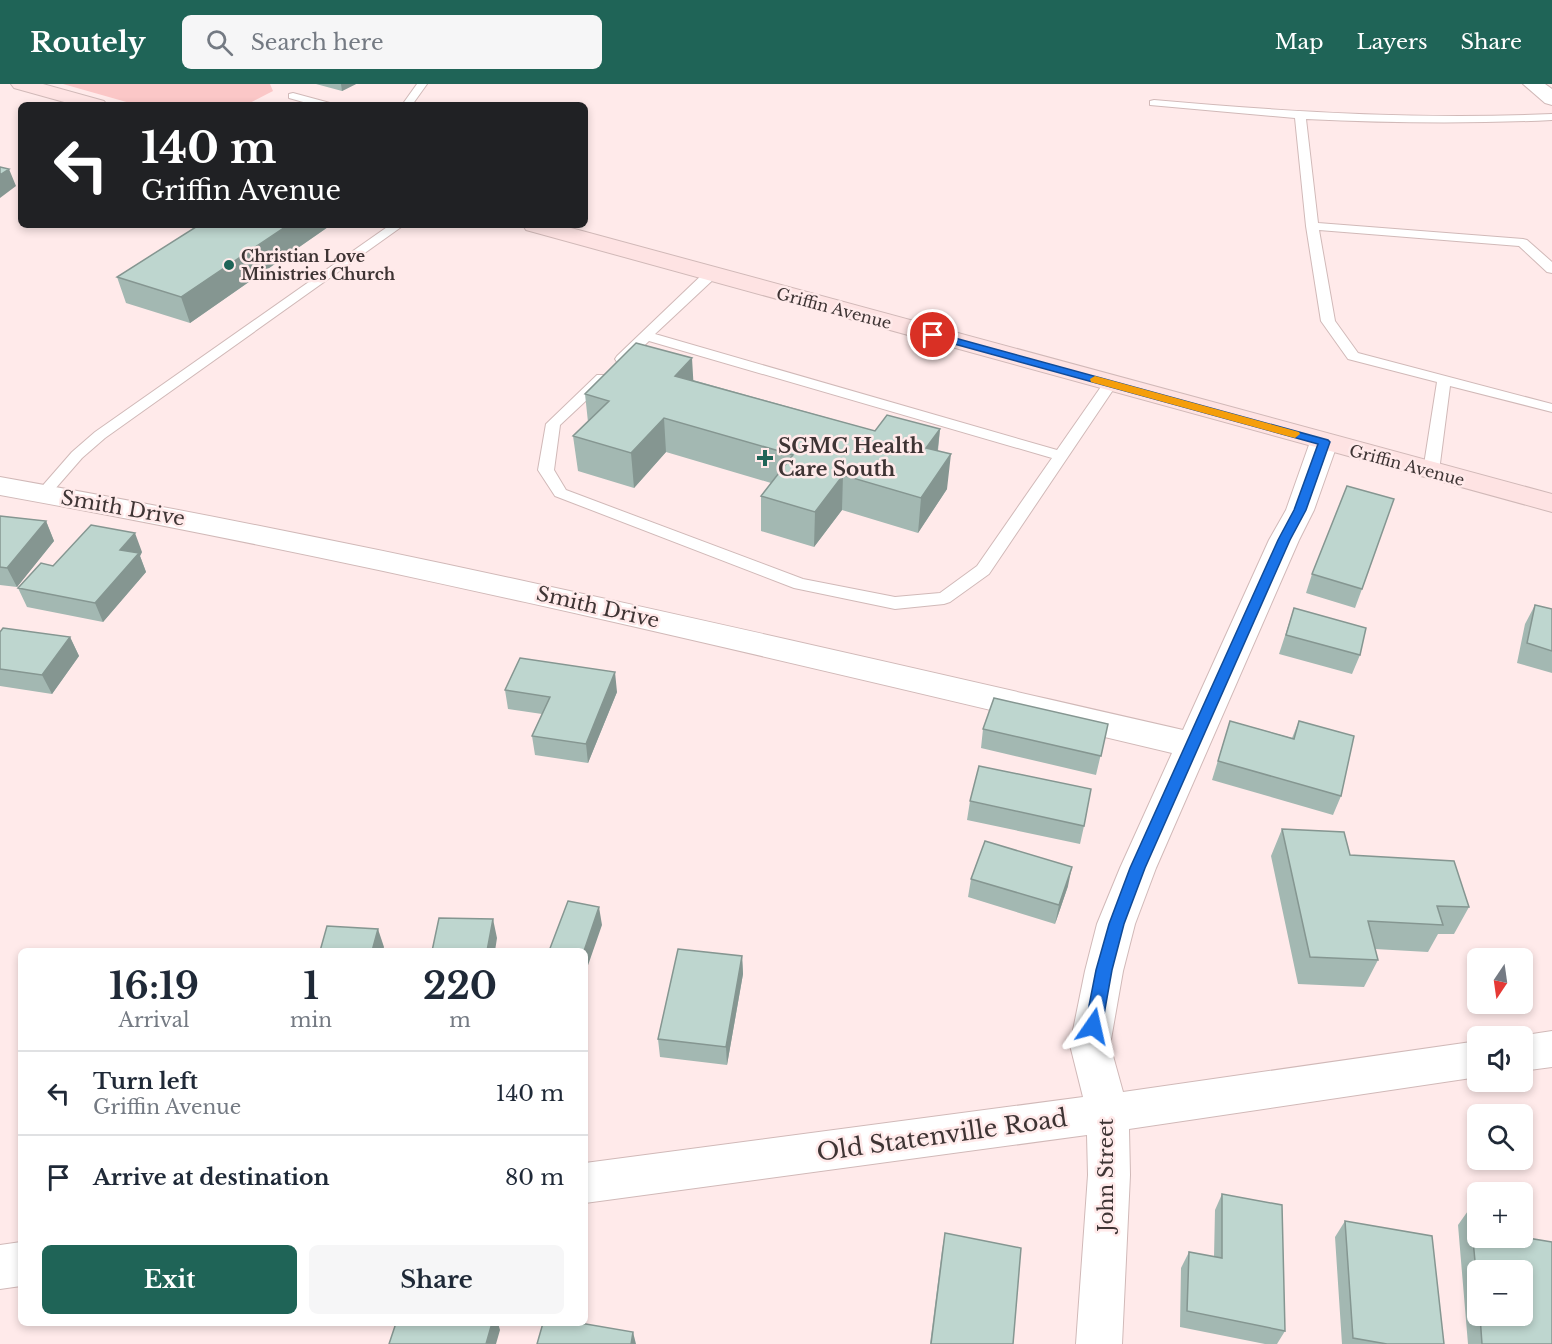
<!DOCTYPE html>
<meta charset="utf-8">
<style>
:root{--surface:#fff;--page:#f6f6f7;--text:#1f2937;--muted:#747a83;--line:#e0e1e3;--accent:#1f6457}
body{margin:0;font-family:"Libre Baskerville",serif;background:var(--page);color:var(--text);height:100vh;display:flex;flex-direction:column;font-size:22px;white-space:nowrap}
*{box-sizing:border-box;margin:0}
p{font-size:20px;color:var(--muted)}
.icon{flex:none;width:33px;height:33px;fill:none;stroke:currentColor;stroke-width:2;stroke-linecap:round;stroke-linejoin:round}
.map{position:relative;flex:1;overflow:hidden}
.panel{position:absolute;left:18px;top:864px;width:570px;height:378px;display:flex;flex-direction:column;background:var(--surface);border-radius:9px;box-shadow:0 3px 9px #0003}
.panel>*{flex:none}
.top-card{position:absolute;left:18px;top:18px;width:570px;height:126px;border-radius:9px;box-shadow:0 3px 9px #0003;background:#202124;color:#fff;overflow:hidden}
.needle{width:39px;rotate:193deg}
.fabs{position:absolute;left:1467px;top:864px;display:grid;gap:12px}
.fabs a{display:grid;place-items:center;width:66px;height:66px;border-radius:9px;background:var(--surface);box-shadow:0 3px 9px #0003;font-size:30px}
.pin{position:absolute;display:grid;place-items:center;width:51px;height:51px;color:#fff;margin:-26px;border:3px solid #fff;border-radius:50%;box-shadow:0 2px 6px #0007}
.me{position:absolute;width:66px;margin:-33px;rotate:11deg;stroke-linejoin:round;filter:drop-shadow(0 0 4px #0008)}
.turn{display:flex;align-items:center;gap:21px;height:126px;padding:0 24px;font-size:27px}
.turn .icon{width:78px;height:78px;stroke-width:2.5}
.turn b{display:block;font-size:42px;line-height:51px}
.eta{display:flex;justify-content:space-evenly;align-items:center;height:102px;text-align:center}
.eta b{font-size:36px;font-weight:800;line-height:42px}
.primary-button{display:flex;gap:12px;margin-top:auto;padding:12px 24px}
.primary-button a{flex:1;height:69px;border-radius:9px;background:var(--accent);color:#fff;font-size:24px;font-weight:800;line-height:69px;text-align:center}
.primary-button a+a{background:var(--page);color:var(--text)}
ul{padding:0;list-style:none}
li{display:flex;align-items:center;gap:18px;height:84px;padding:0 24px;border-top:2px solid var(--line)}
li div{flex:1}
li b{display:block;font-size:22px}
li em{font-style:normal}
header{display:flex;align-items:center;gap:36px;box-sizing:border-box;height:84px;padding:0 30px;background:var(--accent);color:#fff}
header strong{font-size:28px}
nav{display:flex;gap:33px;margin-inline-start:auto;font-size:21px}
.search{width:420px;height:54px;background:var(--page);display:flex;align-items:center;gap:15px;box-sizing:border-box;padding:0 21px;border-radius:9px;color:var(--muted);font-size:22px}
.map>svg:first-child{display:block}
</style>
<header>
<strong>Routely</strong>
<div class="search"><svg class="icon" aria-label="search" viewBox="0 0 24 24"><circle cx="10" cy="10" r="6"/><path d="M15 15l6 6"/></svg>Search here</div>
<nav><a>Map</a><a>Layers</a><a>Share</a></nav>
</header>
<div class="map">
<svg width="1552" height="1260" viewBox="0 0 1552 1260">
<rect width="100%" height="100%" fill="#ffeaea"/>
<path fill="#fbc7c7" d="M63,0H270L273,7L246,21H137Z"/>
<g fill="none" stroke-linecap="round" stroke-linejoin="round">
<g stroke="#d1b9b8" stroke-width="2">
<path id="service" d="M417,0H427L412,21H402Z
M293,9L330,19L331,21H314L289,14V10Z
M1154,16C1287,28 1419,36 1552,30V36C1470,40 1388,39 1306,35L1318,139L1523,155L1527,156L1552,178V189L1547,188L1519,162L1319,146L1335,237L1358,269L1552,320V328L1450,302L1439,387L1431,392L1426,390L1423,387L1437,298L1348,275L1321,237L1306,142L1295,34L1150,21V17Z
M390,141H404L105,354L82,374L48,413H38L35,410L38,407L72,368L95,348Z
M711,186L717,190L716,193L655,250L1057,366L1105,297H1115L1117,300L989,490L950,518L944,520L895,525L794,504L555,412L538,386L546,340L597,291H607L609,294L607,297L560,341L554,386L566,406L803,495L895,513L940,509L977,482L1052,374L649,257L627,278H617L615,275L617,272L706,187Z"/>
</g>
<g stroke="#d1b9b8" stroke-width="2">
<path id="minor" d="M1523,0H1545L1552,5V21L1545,19Z
M1324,350L1334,352L1338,358L1314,426L1299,456L1156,784L1135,840L1123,887L1110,961L1123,1008L1478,957V993L1129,1045L1130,1091L1122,1260H1076L1088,1091L1087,1051L585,1119V1079L1083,1013L1070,961L1085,887L1097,840L1120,784L1172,669C783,577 394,482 0,411V393C397,463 790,556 1183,646L1269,456L1286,426L1310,358L1314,352Z
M1552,947V983L1522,987V952H1519Z
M21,1158V1202L0,1205V1161Z"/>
</g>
<g stroke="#d1b9b8" stroke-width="2">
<path id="secondary" d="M11,0H43L104,17L107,21H75L14,4Z
M523,141H560L1552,410V428L526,146Z"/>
</g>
<use href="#service" fill="#fff" fill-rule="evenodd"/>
<use href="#minor" fill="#fff" fill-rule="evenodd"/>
<use href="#secondary" fill="#fee3e3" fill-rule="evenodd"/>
</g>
<path fill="#a3b8b2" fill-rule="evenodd" d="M316,0H356L342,7Z
M199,141H328V143L190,239L126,219L117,193Z
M693,296L875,347L940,345L938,367L947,405L918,449L842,426L814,463L761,447V412L771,399L666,368L634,404L578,387L573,352L588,338L585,310Z
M0,432L46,437L54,457L17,503L0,501Z
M142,468L140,472L146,488L103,538L27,523L18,504L53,482Z
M1312,490L1362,505L1355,524L1306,509Z
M1535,521L1552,525V589L1517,579L1525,540Z
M1294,524L1360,571L1352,590L1279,570Z
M0,548L70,553L79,572L52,610L0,602Z
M505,606L617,608L588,679L535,671L532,652L542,630L508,625Z
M1230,637L1292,654L1299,637L1341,712L1333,731L1212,696Z
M1108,640L1096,691L981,664L983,645Z
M970,717L1084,742L1080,760L967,736Z
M1282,745L1350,771L1469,823L1454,850H1438L1428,868L1375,865L1378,876L1364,903L1298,900L1271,772Z
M971,795L1068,802L1055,840L968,813Z
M742,872L743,890L727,981L660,973L658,955Z
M1222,1110L1285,1247L1277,1260H1265L1180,1243L1181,1184L1189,1168L1214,1173L1215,1126Z
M1470,1124L1528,1154L1552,1260H1468L1458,1141ZM1478,1186L1522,1232H1478Z
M1345,1137L1444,1260H1342L1335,1153Z
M945,1149L1013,1260H930L942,1166Z"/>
<path fill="#859691" d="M341,0H356L342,7Z
M9,85L16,102L0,114V91Z
M288,141H328V143L190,239L181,213Z
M692,274L694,308L675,292Z
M664,334L666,368L634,404L631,369Z
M940,345L936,380L926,364Z
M951,370L947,405L918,449L921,414Z
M843,391L842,426L814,463L815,428Z
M46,437L54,457L17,503L7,484Z
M135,449L142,468L140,472L146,488L103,538L95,519L120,466Z
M70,553L79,572L52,610L42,591Z
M615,588L617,608L588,679L586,660Z
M1072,783L1068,802L1055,840L1059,821Z
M599,823L602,841L585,890V867H584Z
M493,835L497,854L495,867H487Z
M378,845L384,863L383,867H372Z
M742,872L743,890L727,981L726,963Z
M492,1239H498L500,1246L496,1260H486Z
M633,1248L636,1260H631Z"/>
<path fill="#bed6cf" stroke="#859691" stroke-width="1.5" d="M0,83L9,85L0,91Z
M199,141H288L181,213L117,193Z
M636,259L692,274L675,292L875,347L887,331L940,345L926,364L951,370L921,414L843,391L815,428L761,412L793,371L664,334L631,369L573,352L609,317L585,310Z
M1347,402L1394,415L1362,505L1312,490Z
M0,432L46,437L7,484L0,483Z
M91,441L135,449L120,466L139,469L95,519L18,504L41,479L53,482Z
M1535,521L1552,525V567L1527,559Z
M1294,524L1366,544L1360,571L1286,551Z
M3,544L70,553L42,591L0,585V548Z
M520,574L615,588L586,660L532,652L550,613L505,606Z
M994,614L1108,640L1101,672L983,645Z
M1230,637L1294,655L1299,637L1354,652L1341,712L1218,677Z
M979,682L1091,705L1084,742L970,717Z
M1282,745L1344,748L1350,771L1454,777L1469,823L1437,822L1443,841L1368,837L1378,876L1310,873Z
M985,757L1072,783L1059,821L971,795Z
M568,817L599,823L584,867H549Z
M439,834L493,835L487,867H432Z
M327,842L378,845L372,867H320Z
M678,865L742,872L726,963L658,955Z
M1222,1110L1282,1121L1285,1247L1187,1227L1189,1168L1222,1174Z
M1470,1124L1478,1126V1154H1522V1135L1526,1136L1528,1154L1552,1158V1260H1482L1480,1232H1522V1186H1478V1209Z
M1345,1137L1432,1152L1444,1260H1387L1353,1254Z
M945,1149L1021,1164L1013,1260H931Z
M396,1239H492L486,1260H389Z
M543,1239H580L633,1248L631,1260H537Z"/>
<path fill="#1a73e8" stroke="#114b97" stroke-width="1.5" d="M933,248L1328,356L1330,358L1306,426L1290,456L1145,784L1124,840L1112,886L1102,942L1099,947L1093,949L1088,947L1085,942L1096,886L1109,840L1130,784L1278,456L1294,426L1318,360L929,253L928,251Z"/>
<path fill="#f59e0b" d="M1095,292L1299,348L1300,350L1295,354L1291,353L1091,298L1090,295Z"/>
<g fill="#1f6457" stroke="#ffeaea" stroke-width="2">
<circle cx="229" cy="181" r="6"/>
<path d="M762 365h6v6h6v6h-6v6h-6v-6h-6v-6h6z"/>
</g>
<g text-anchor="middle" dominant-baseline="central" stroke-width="5" stroke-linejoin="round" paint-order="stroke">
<g font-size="16" font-weight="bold" fill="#3e3434" stroke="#ffeaea" text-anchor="start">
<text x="241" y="172">Christian Love<tspan x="241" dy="18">Ministries Church</tspan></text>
</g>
<g font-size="16" fill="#3e3434" stroke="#ffeaea">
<text transform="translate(834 224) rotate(15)">Griffin Avenue</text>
<text transform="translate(1407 381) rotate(15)">Griffin Avenue</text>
</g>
<g font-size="20" font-weight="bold" fill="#3e3434" stroke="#ffeaea" text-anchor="start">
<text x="778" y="362">SGMC Health<tspan x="778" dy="23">Care South</tspan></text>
</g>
<g font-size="20" fill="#3e3434" stroke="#ffeaea">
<text transform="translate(123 424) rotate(10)">Smith Drive</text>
<text transform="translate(598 523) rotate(13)">Smith Drive</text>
<text transform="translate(1106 1091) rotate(-90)">John Street</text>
</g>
<g font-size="24" fill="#3e3434" stroke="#ffeaea">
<text transform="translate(942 1051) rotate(-8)">Old Statenville Road</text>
</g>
</g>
</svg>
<div class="fabs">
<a><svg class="needle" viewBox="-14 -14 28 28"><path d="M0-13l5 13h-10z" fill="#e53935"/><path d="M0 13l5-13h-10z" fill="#747a83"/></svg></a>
<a><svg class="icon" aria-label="sound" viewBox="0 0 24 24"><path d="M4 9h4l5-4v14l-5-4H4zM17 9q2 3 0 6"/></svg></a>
<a><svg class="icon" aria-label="search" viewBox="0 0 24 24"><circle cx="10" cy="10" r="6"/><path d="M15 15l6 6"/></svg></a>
<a>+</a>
<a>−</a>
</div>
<div class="pin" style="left:933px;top:251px;background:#d93025"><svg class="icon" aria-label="arrive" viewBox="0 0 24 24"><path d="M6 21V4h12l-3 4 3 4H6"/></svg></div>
<svg class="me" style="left:1093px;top:942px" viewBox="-20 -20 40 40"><path d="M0-17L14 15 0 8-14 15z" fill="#1a73e8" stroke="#fff" stroke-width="4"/></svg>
<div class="top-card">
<div class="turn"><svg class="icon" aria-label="left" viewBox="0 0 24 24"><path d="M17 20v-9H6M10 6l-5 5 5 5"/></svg><div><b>140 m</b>Griffin Avenue</div></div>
</div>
<section class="panel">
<div class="eta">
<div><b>16:19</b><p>Arrival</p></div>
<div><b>1</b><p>min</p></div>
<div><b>220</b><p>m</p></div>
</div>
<ul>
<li><svg class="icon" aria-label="left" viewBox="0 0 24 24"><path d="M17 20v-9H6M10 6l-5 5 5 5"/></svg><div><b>Turn left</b><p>Griffin Avenue</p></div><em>140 m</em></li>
<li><svg class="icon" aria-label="arrive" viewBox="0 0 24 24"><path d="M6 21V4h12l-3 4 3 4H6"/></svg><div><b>Arrive at destination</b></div><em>80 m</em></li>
</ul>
<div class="primary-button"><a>Exit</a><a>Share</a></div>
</section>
</div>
